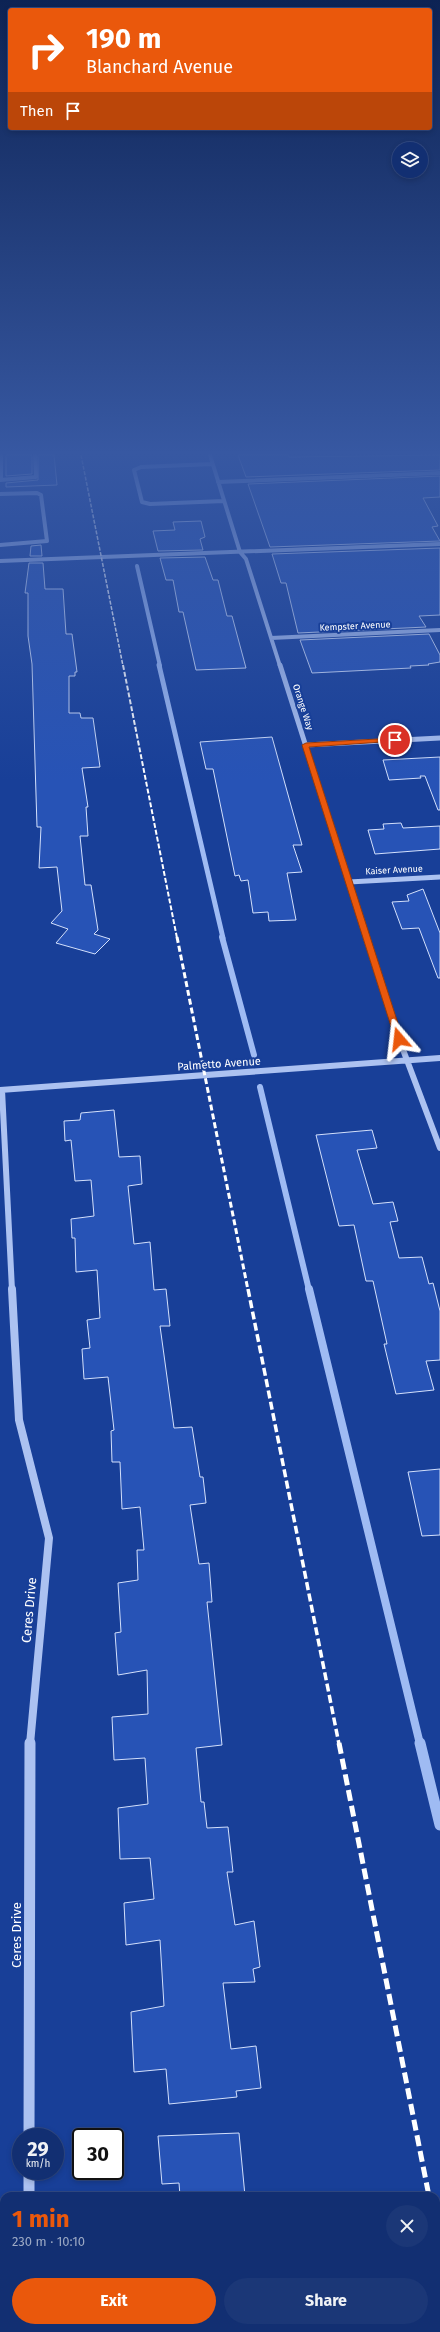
<!DOCTYPE html>
<meta charset="utf-8">
<style>
:root{--surface:#122f72;--page:#1b3777;--text:#f1f3f6;--muted:#9ca9c4;--line:#314a84;--accent:#ea580c}
body{margin:0;font-family:"Fira Sans",sans-serif;background:var(--page);color:var(--text);height:100vh;display:flex;flex-direction:column;font-size:15px;white-space:nowrap}
*{box-sizing:border-box;margin:0}
p{font-size:13px;color:var(--muted)}
.icon{flex:none;width:22px;height:22px;fill:none;stroke:currentColor;stroke-width:2;stroke-linecap:round;stroke-linejoin:round}
.map{position:relative;flex:1;overflow:hidden}
.sheet{position:absolute;left:0px;top:2192px;width:440px;height:140px;display:flex;flex-direction:column;background:var(--surface);border-radius:12px 12px 0 0;box-shadow:0 2px 6px #0003,0 0 0 1px var(--line)}
.sheet>*{flex:none}
.top-card{position:absolute;left:8px;top:8px;width:424px;height:122px;border-radius:4px;box-shadow:0 2px 6px #0003,0 0 0 1px var(--line);background:#ea580c;color:#fff;overflow:hidden}
.fabs{position:absolute;left:392px;top:142px;display:grid;gap:8px}
.fabs a{display:grid;place-items:center;width:36px;height:36px;border-radius:50%;background:var(--surface);box-shadow:0 2px 6px #0003,0 0 0 1px var(--line);font-size:20px}
.speed{position:absolute;left:12px;top:2128px;display:flex;gap:8px;font-size:20px;font-weight:700;text-align:center}
.speed>*{display:grid;place-content:center;width:52px;height:52px;border-radius:50%;background:var(--surface);box-shadow:0 2px 6px #0003,0 0 0 1px var(--line);line-height:1}
.speed small{font-size:10px;font-weight:400}
.speed .limit{border:2px solid #111;border-radius:6px;background:#fff;color:#111}
.pin{position:absolute;display:grid;place-items:center;width:34px;height:34px;color:#fff;margin:-17px;border:2px solid #fff;border-radius:50%;box-shadow:0 1px 4px #0007}
.me{position:absolute;width:44px;margin:-22px;rotate:343deg;stroke-linejoin:round;filter:drop-shadow(0 0 3px #0008)}
.turn{display:flex;align-items:center;gap:14px;height:84px;padding:0 12px;font-size:18px}
.turn .icon{width:52px;height:52px;stroke-width:2.5}
.turn b{display:block;font-size:28px;line-height:34px}
.then{display:flex;align-items:center;height:38px;padding:0 12px;background:#0003;gap:8px;font-size:15px}
.round{display:grid;place-items:center;flex:none;width:42px;height:42px;border-radius:21px;background:var(--page)}
.overview{display:flex;align-items:center;justify-content:space-between;height:68px;padding:0 12px}
h1{font-size:24px;font-weight:700;line-height:30px;color:var(--accent)}
.cta{display:flex;gap:8px;margin-top:auto;padding:8px 12px}
.cta a{flex:1;height:46px;border-radius:24px;background:var(--accent);color:#fff;font-size:16px;font-weight:700;line-height:46px;text-align:center}
.cta a+a{background:var(--page);color:var(--text)}
.map>svg:first-child{display:block}
</style>
<div class="map">
<svg width="440" height="2332" viewBox="0 0 440 2332">
<rect width="100%" height="100%" fill="#183f98"/>
<g fill="none" stroke-linecap="round" stroke-linejoin="round">
<path stroke="#9fbbf3" stroke-width="4" d="M137,566L160,666"/>
<path stroke="#9fbbf3" stroke-width="5" d="M159,665L223,938"/>
<path stroke="#9fbbf3" stroke-width="6" d="M222,937L254,1055
M260,1087L309,1290"/>
<path stroke="#9fbbf3" stroke-width="8" d="M309,1289L420,1744"/>
<path stroke="#9fbbf3" stroke-width="11" d="M420,1743L440,1825"/>
</g>
<path fill="#2753b6" stroke="#d3e0fc" d="M6,455H32V474L6,476Z
M38,455H54L57,485L6,487V483L38,480Z
M238,455H288L289,457L440,455V470L246,477Z
M440,476V497L423,498L438,526L432,527L440,541L270,547L248,484Z
M201,521L205,537L200,539L203,550L158,551L153,531L175,530L173,522Z
M41,545L42,556H30L31,546Z
M440,548V615L419,616L426,627L298,633L286,583H281L272,554Z
M205,557L213,580H218L227,616H232L246,668L196,670L183,612H179L173,580H166L160,558Z
M29,563H43L45,589H63L66,634H72L77,672H75V676H69V713H80L81,718H93L100,767L82,768L88,807H86L88,836H80L85,885H91L98,930L94,934L110,939L95,954L56,943L68,929L51,923L62,911L57,867L39,868L41,827H37L32,664L28,636V593H25Z
M429,634L440,655V662L428,664L429,665L410,666L411,668L312,673L300,640Z
M272,737L302,845H293L302,872L287,873L296,920L269,921L268,912L253,913L248,880L241,881L239,875L235,876L213,769H206L200,742Z
M440,757V810H438L425,776H420L421,778L389,780L383,760Z
M401,823L403,828L440,826V849L375,854L368,830L384,829L383,824Z
M423,889L440,933V978H438L419,928L402,929L392,902L409,901L407,895Z
M114,1110L119,1157L140,1156L142,1184L128,1186L134,1244L150,1242L154,1290L166,1289L170,1326H160L174,1428L192,1427L200,1477H203L206,1503L190,1505L199,1564L209,1563L212,1602H207L222,1745L196,1748L201,1802H204L207,1828L228,1827L233,1872H227L235,1925L254,1921L260,1967L253,1969L255,1982L223,1983L231,2049L256,2046L261,2088L236,2091L237,2097L169,2104L166,2069L134,2072L131,2012L164,2006L160,1940L126,1945L124,1903L154,1899L150,1858L120,1859L118,1808L148,1804L145,1758L114,1760L112,1717L148,1714L147,1670L118,1675L115,1633L121,1632L118,1583L138,1580L137,1550H144L140,1507L122,1509L120,1462H112L111,1431L114,1430L108,1377L84,1379L82,1349L90,1348L87,1320L100,1318L97,1270L76,1272L75,1238H72L71,1219L94,1216L91,1180L75,1181L71,1140L65,1141L64,1121L80,1120L81,1113Z
M372,1130L377,1148L357,1150L373,1204L393,1202L398,1221L390,1222L399,1258L422,1257L429,1284L433,1283L440,1311V1360L426,1361L434,1390L396,1394L384,1344H387L373,1281H366L354,1225L339,1226L316,1135Z
M440,1469V1535L422,1536L408,1472Z
M239,2133L245,2196H180L179,2183L162,2184L158,2136Z"/>
<g fill="none" stroke-linecap="round" stroke-linejoin="round">
<path stroke="#acc2f1" stroke-width="4" d="M1,455V480
M210,455L240,552L246,559L280,666
M212,464L141,467L134,470L142,502L150,504L224,501
M0,480L36,477L35,455
M218,482L440,473
M0,494L37,493L41,495L47,541L0,545
M0,561L440,544
M271,638L440,630"/>
<path stroke="#acc2f1" stroke-width="5" d="M280,665L367,938
M306,745L440,738
M349,882L440,877"/>
<path stroke="#acc2f1" stroke-width="6" d="M366,937L399,1039L440,1148
M0,1090L440,1058
M2,1090L12,1290"/>
<path stroke="#acc2f1" stroke-width="8" d="M12,1289L19,1420L49,1538L30,1744"/>
<path stroke="#acc2f1" stroke-width="11" d="M29,2137L30,1743
M29,2171V2196
M0,2259H4"/>
<path stroke="#fff" stroke-width="1.5" stroke-dasharray="4 1.5" stroke-linecap="butt" d="M81,455L123,666"/>
<path stroke="#fff" stroke-width="2" stroke-dasharray="5 2" stroke-linecap="butt" d="M123,665L177,938"/>
<path stroke="#fff" stroke-width="3" stroke-dasharray="6 3" stroke-linecap="butt" d="M177,937L248,1290"/>
<path stroke="#fff" stroke-width="3.5" stroke-dasharray="8 3.5" stroke-linecap="butt" d="M248,1289L339,1744"/>
<path stroke="#fff" stroke-width="5" stroke-dasharray="11 5" stroke-linecap="butt" d="M339,1743L429,2196
M436,2233L440,2253"/>
</g>
<linearGradient id="sky" x2="0" y2="1"><stop stop-color="#0d2354"/><stop offset="0.58" stop-color="#3758a2"/><stop offset="1" stop-color="#3758a2" stop-opacity="0"/></linearGradient>
<rect width="440" height="781" fill="url(#sky)"/>
<path fill="#ea580c" stroke="#983908" d="M395,738L397,741L309,747L403,1039L399,1042L395,1039L302,745L306,743Z"/>
<g text-anchor="middle" dominant-baseline="central" stroke-width="4" stroke-linejoin="round" paint-order="stroke">
<g font-size="9" fill="#fff" stroke="#183f98">
<text transform="translate(355 626) rotate(-3)">Kempster Avenue</text>
<text transform="translate(303 707) rotate(72)">Orange Way</text>
<text transform="translate(394 870) rotate(-3)">Kaiser Avenue</text>
</g>
<g font-size="11" fill="#fff" stroke="#183f98">
<text transform="translate(219 1064) rotate(-4)">Palmetto Avenue</text>
</g>
<g font-size="13" fill="#fff" stroke="#183f98">
<text transform="translate(29 1610) rotate(-85)">Ceres Drive</text>
<text transform="translate(16 1935) rotate(-90)">Ceres Drive</text>
</g>
</g>
</svg>
<div class="fabs">
<a><svg class="icon" aria-label="layers" viewBox="0 0 24 24"><path d="M12 4l9 5-9 5-9-5zM3 14l9 5 9-5"/></svg></a>
</div>
<div class="speed"><div>29<small>km/h</small></div><div class="limit">30</div></div>
<div class="pin" style="left:395px;top:740px;background:#d93025"><svg class="icon" aria-label="arrive" viewBox="0 0 24 24"><path d="M6 21V4h12l-3 4 3 4H6"/></svg></div>
<svg class="me" style="left:399px;top:1039px" viewBox="-20 -20 40 40"><path d="M0-17L14 15 0 8-14 15z" fill="#ea580c" stroke="#fff" stroke-width="4"/></svg>
<div class="top-card">
<div class="turn"><svg class="icon" aria-label="right" viewBox="0 0 24 24"><path d="M7 20v-9h11M14 6l5 5-5 5"/></svg><div><b>190 m</b>Blanchard Avenue</div></div>
<div class="then">Then<svg class="icon" aria-label="arrive" viewBox="0 0 24 24"><path d="M6 21V4h12l-3 4 3 4H6"/></svg></div>
</div>
<section class="sheet">
<div class="overview"><div><h1>1 min</h1><p>230 m · 10:10</p></div><a class="round"><svg class="icon" aria-label="close" viewBox="0 0 24 24"><path d="M6 6l12 12M18 6L6 18"/></svg></a></div>
<div class="cta"><a>Exit</a><a>Share</a></div>
</section>
</div>
